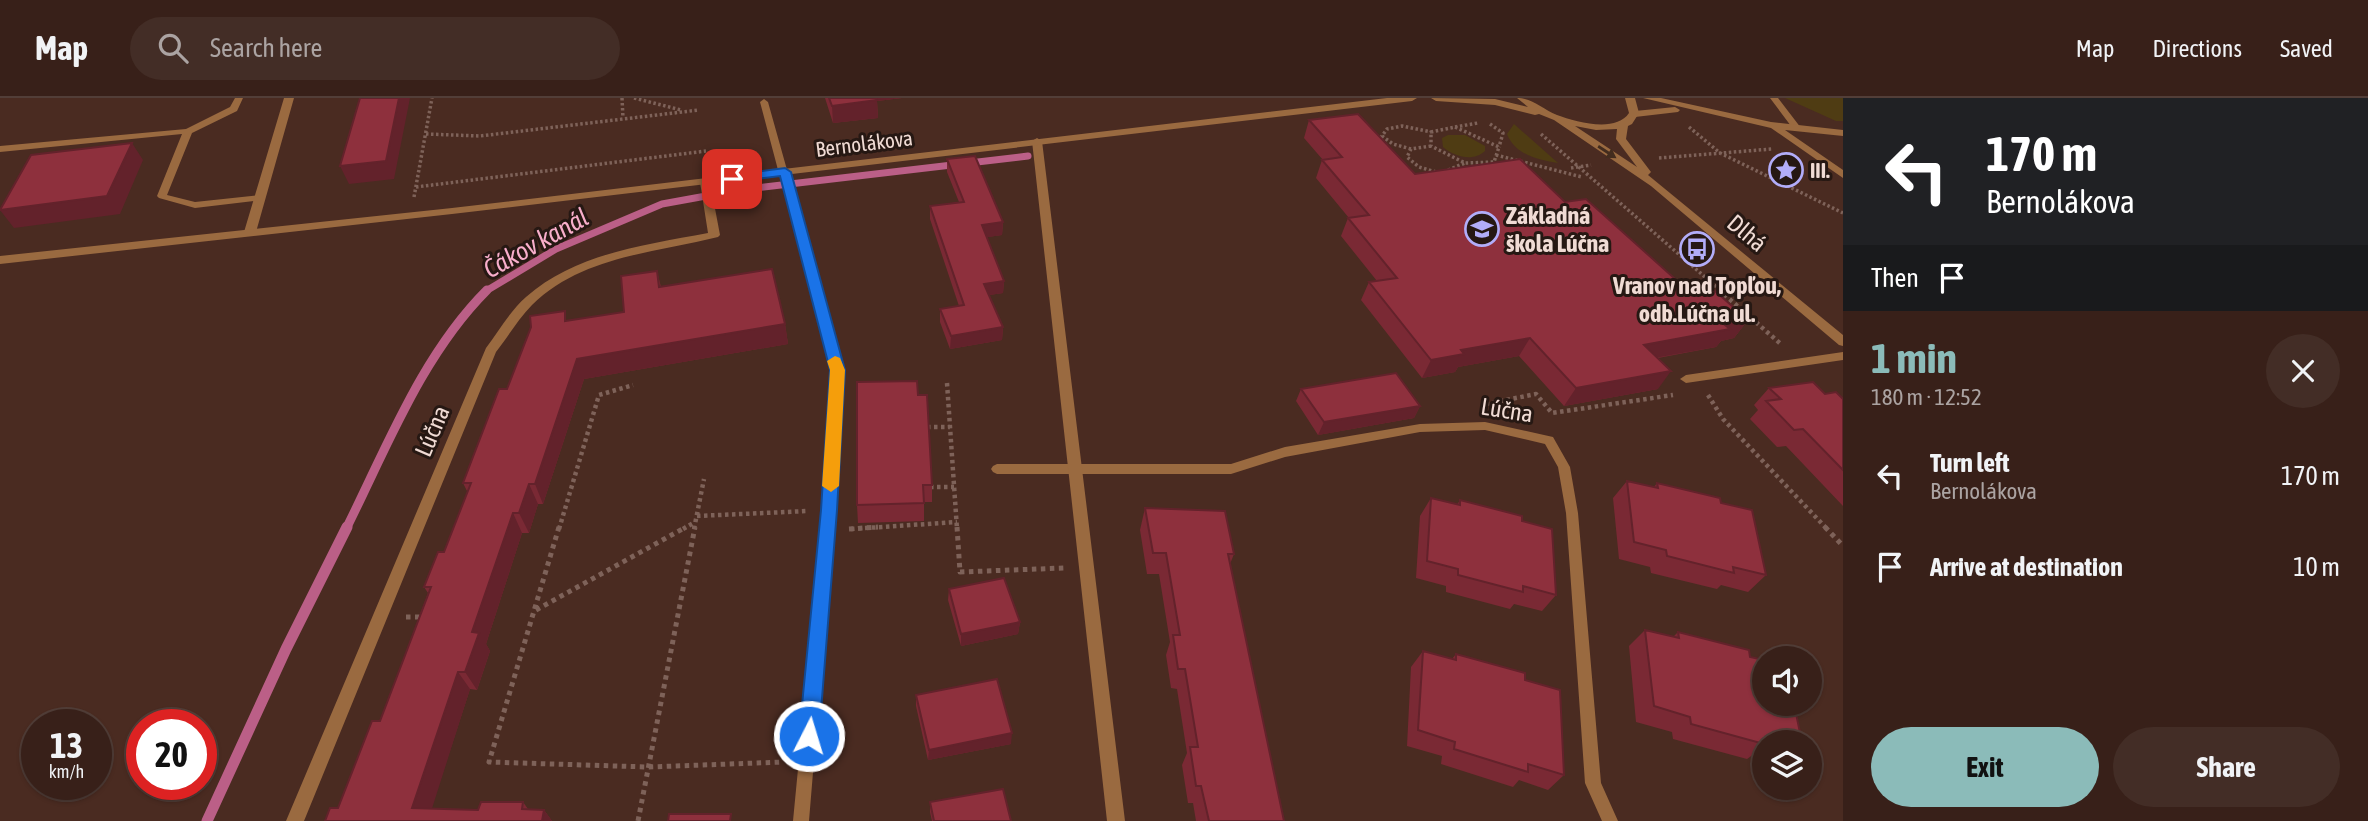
<!DOCTYPE html>
<meta charset="utf-8">
<style>
:root{--surface:#382019;--page:#432d26;--text:#f1f3f6;--muted:#aba3a2;--line:#523e38;--accent:#8bbbb9}
body{margin:0;font-family:"Asap Condensed",sans-serif;background:var(--page);color:var(--text);height:100vh;display:flex;flex-direction:column;font-size:26px;white-space:nowrap}
*{box-sizing:border-box;margin:0}
p{font-size:23px;color:var(--muted)}
.icon{flex:none;width:38px;height:38px;fill:none;stroke:currentColor;stroke-width:2;stroke-linecap:round;stroke-linejoin:round}
.map{position:relative;flex:1;overflow:hidden}
.side{display:flex;flex-direction:column;background:var(--surface);width:525px}
.side>*{flex:none}
.hud{background:#202124;color:#fff;overflow:hidden}
.tools{position:absolute;left:1752px;top:548px;display:grid;gap:14px}
.tools a{display:grid;place-items:center;width:70px;height:70px;border-radius:50%;background:var(--surface);box-shadow:0 2px 5px #0004,0 0 0 2px var(--line);font-size:35px}
.speed{position:absolute;left:21px;top:611px;display:flex;gap:14px;font-size:35px;font-weight:700;text-align:center}
.speed>*{display:grid;place-content:center;width:91px;height:91px;border-radius:50%;background:var(--surface);box-shadow:0 2px 5px #0004,0 0 0 2px var(--line);line-height:1}
.speed small{font-size:18px;font-weight:400}
.speed .limit{border:10px solid #d22;background:#fff;color:#111}
.pin{position:absolute;display:grid;place-items:center;width:60px;height:60px;color:#fff;margin:-30px;border-radius:14px;box-shadow:0 4px 10px #0006}
.me{position:absolute;width:77px;margin:-38px;rotate:5deg;stroke-linejoin:round;filter:drop-shadow(0 0 5px #0008)}
.turn{display:flex;align-items:center;gap:24px;height:147px;padding:0 28px;font-size:32px}
.turn .icon{width:91px;height:91px;stroke-width:2.5}
.turn b{display:block;font-size:49px;line-height:60px}
.then{display:flex;align-items:center;height:66px;padding:0 28px;background:#0003;gap:14px;font-size:26px}
.round{display:grid;place-items:center;flex:none;width:74px;height:74px;border-radius:37px;background:var(--page)}
.summary{display:flex;align-items:center;justify-content:space-between;height:119px;padding:0 28px}
h1{font-size:42px;font-weight:700;line-height:52px;color:var(--accent)}
.button{display:flex;gap:14px;margin-top:auto;padding:14px 28px}
.button a{flex:1;height:80px;border-radius:42px;background:var(--accent);color:#111;font-size:28px;font-weight:700;line-height:80px;text-align:center}
.button a+a{background:var(--page);color:var(--text)}
ul{padding:0;list-style:none}
li{display:flex;align-items:center;gap:21px;height:91px;padding:0 28px}
li div{flex:1}
li b{display:block;font-size:26px}
li em{font-style:normal}
header{display:flex;align-items:center;gap:42px;box-sizing:border-box;height:98px;padding:0 35px;background:var(--surface);border-bottom:2px solid var(--line)}
header strong{font-size:33px}
nav{display:flex;gap:38px;margin-inline-start:auto;font-size:24px}
.search{width:490px;height:63px;background:var(--page);display:flex;align-items:center;gap:18px;box-sizing:border-box;padding:0 24px;border-radius:38px;color:var(--muted);font-size:26px}
main{display:flex;flex:1;min-height:0}
.map>svg:first-child{display:block}
</style>
<header>
<strong>Map</strong>
<div class="search"><svg class="icon" aria-label="search" viewBox="0 0 24 24"><circle cx="10" cy="10" r="6"/><path d="M15 15l6 6"/></svg>Search here</div>
<nav><a>Map</a><a>Directions</a><a>Saved</a></nav>
</header>
<main>
<div class="map">
<svg width="1843" height="723" viewBox="0 0 1843 723">
<rect width="100%" height="100%" fill="#4a2b21"/>
<path fill="#4f3c13" d="M1785,0H1843V23H1836Z
M1514,26L1558,65C1539,62 1515,57 1507,36Z
M1448,37H1465L1485,48V53C1473,64 1455,59 1443,49L1442,40Z"/>
<g fill="none" stroke-linecap="round" stroke-linejoin="round">
<path stroke="#bb5f87" stroke-width="7" d="M486,193L556,151L662,106L739,92L1028,58"/>
<path stroke="#bb5f87" stroke-width="9" d="M346,431C387,349 422,257 487,192"/>
<path stroke="#bb5f87" stroke-width="11" d="M207,723L286,551L347,429"/>
<path stroke="#7e6259" stroke-width="3.5" stroke-dasharray="2.5 2.5" stroke-linecap="butt" d="M622,0L623,20
M634,0L681,12
M1490,26L1503,35L1499,49
M1455,29L1499,49L1494,64L1465,65L1431,48V34Z
M1455,29L1478,25
M1689,29L1720,55L1843,115
M426,36L480,38L699,12
M1541,36L1721,193
M1431,48L1411,51L1407,59L1419,69L1436,74
M1411,51L1393,46L1382,38L1387,31L1402,28L1431,34
M1496,57L1582,79
M1659,60L1772,51
M1571,70L1591,67
M1448,72L1465,65
M416,89L706,53
M414,99L432,0"/>
<path stroke="#7e6259" stroke-width="4.5" stroke-dasharray="3.5 3.5" stroke-linecap="butt" d="M1719,192L1782,247
M947,285L957,431
M1708,297L1723,321L1827,431
M1486,306L1536,296L1552,315L1673,297
M927,329H950
M930,389H954
M697,418L808,413
M559,431L599,297L633,287
M683,431L695,424
M694,431L704,381
M851,431L957,424"/>
<path stroke="#7e6259" stroke-width="5" stroke-dasharray="4.5 4.5" stroke-linecap="butt" d="M559,429L489,664L648,669L783,664
M957,429L960,474L1064,470
M1825,429L1843,448
M849,431L878,429
M536,512L686,429
M406,519H425
M638,723L695,429"/>
<path fill="#9a6a40" fill-rule="evenodd" d="M235,0H243L237,13L192,35L167,97L195,104L260,97L263,98V102L195,110L159,100L157,98L182,36L0,54V48L186,31L230,9Z
M1770,0H1778L1801,30L1800,32H1794Z
M764,1L768,4L843,272L833,432L809,723H793L821,432L831,272L760,4Z
M1843,254V262L1686,285L1680,281L1686,277Z
M1485,324L1553,339L1570,369L1578,415L1601,685L1618,723H1602L1585,685L1566,415L1558,369L1545,346L1485,332L1420,334L1285,359L1231,376H997L993,374L991,371L993,368L997,366H1231L1285,349L1420,326Z"/>
<path fill="#9a6a40" fill-rule="evenodd" d="M284,0H294L256,134L250,137L246,136L244,134Z
M1643,0H1661L1771,24L1843,32V38L1785,32L1843,72V80L1771,30Z
M1675,9L1680,12L1678,14L1635,19L1630,16L1635,13Z
M1037,40L1042,43L1125,723H1107L1032,43Z
M705,81L710,84L720,137L718,139C654,155 582,158 532,207C518,221 508,239 496,254L304,723H286L486,250C499,233 510,213 526,199C576,155 645,147 708,135L700,84Z"/>
<path fill="#9a6a40" fill-rule="evenodd" d="M1387,0H1417L1412,3L452,116L0,166V158L452,110Z
M1431,0L1495,1L1528,9L1517,0C1533,0 1542,11 1557,17C1576,24 1616,35 1629,15L1625,0H1635L1639,15L1632,26L1628,28L1626,41L1651,74L1648,77L1843,237V248L1839,247L1651,88L1554,22L1539,16L1535,17L1495,7L1436,3ZM1575,28L1596,32L1617,31L1616,41L1637,69Z"/>
</g>
<path fill="#7a2934" d="M825,0H902L877,3L878,20L833,25Z
M1309,22L1415,76L1565,104L1684,189L1748,222L1734,240L1721,243L1716,249L1658,260V291L1564,308L1519,258L1458,269L1455,274L1422,280L1361,202L1369,184L1377,183L1341,138L1348,120H1349L1316,80L1322,62H1323L1304,40Z
M947,61L1003,124L1002,137L987,139L1004,183L1003,195L989,197L1003,229L1002,242L950,251L940,224V211L959,208L930,121V108L959,104L947,74Z
M657,173L661,189L785,226L788,246L584,281L543,406H538L529,435H522L486,546L490,553L477,592L470,591L431,711L478,712L523,704L528,711L544,712L552,723H325L338,710L380,623L428,495L424,489L444,454L468,395L463,385L507,291L624,214Z
M1769,290L1825,296L1843,301V408L1786,348L1777,349L1750,321L1758,312L1754,307Z
M1301,291L1420,308L1414,320L1318,337L1296,303Z
M918,297L932,387V404H924V423L858,425L857,407Z
M1627,383L1654,389L1657,385L1721,405L1766,477L1748,494L1721,487L1717,491L1651,475L1650,469L1619,461L1613,400Z
M1431,400L1457,407L1460,402L1522,423L1556,497L1542,513L1514,506L1510,511L1446,494V488L1416,480L1420,418Z
M1145,410L1234,456L1230,466L1284,723H1196L1193,705H1188L1182,667L1187,655L1177,591L1171,590L1166,557L1170,544L1159,476H1147L1140,432Z
M949,491L1020,524L1018,536L961,548L948,502Z
M1645,532L1673,539L1678,534L1750,559L1802,644H1764V659L1754,656L1747,661L1673,641L1672,634L1636,624L1629,548Z
M1423,553L1452,561L1456,556L1525,582L1564,677L1548,692L1519,682L1513,689L1441,666L1442,658L1407,648L1411,569Z
M916,597L1011,646L928,662L916,608Z
M930,704L1011,723H932L930,714Z"/>
<path fill="#63222b" d="M399,0H410L394,81L349,86L340,68Z
M872,0H902L877,3L878,20L833,25L832,8Z
M132,45L143,62L120,116L14,130L0,112Z
M1003,124L1002,137L982,140V127Z
M1004,183L1003,195L983,198L984,186Z
M1748,222L1734,240L1721,243L1716,249L1632,264L1644,247L1725,227Z
M785,226L788,246L584,281L543,406L535,386L577,261Z
M1003,229L1002,242L950,251L951,238Z
M1530,240L1519,258L1458,269L1455,274L1422,280L1431,262L1461,252Z
M1671,273L1658,291L1564,308L1576,290Z
M1420,308L1414,320L1318,337L1324,324Z
M529,386L538,406L529,435L519,415Z
M513,415L522,435L486,546L490,553L477,592L465,574L472,534Z
M1020,524L1018,536L961,548V536Z
M458,574L470,591L428,723L412,710Z
M1012,635L1011,646L928,662L929,652Z
M544,712L552,723H542Z"/>
<path fill="#8e303d" stroke="#63222b" stroke-width="2" d="M360,0H399L386,63L340,68Z
M829,0H876L877,2L832,8Z
M1358,16L1415,76L1520,61L1565,104L1586,101L1684,189L1707,186L1748,222L1725,227L1730,231L1644,247L1671,273L1576,290L1530,240L1461,252L1464,256L1431,262L1369,184L1397,180L1348,120L1369,117L1322,62L1342,59L1309,22Z
M132,45L107,98L0,112L31,57Z
M975,58L1003,124L982,127L1004,183L984,186L1003,229L951,238L940,211L964,207L930,108L964,104L947,61Z
M772,171L785,226L577,261L535,386H529L519,415H513L472,534L479,535L465,574H458L412,710L478,712L481,704H523L522,711L544,712L542,723H325L330,710H338L372,623H380L431,489H424L438,454H444L471,385H463L499,291H507L531,229L530,218L565,213V223L624,214L621,178L657,173L659,189Z
M1396,275L1420,308L1324,324L1301,291Z
M917,283L918,297H927L932,387H923L924,405L857,407V284Z
M1813,284L1825,296L1836,294L1843,301V372L1803,331L1794,332L1766,303L1781,301L1769,290Z
M1627,383L1658,390L1657,385L1720,400L1721,405L1752,412L1766,477L1733,469L1734,475L1667,458L1666,452L1634,444Z
M1431,400L1460,407V402L1522,418V423L1552,431L1556,497L1523,488V494L1458,477V471L1427,463Z
M1145,410L1225,413L1234,456H1228L1284,723H1209L1201,688H1196L1190,649H1198L1185,571H1178L1173,537H1180L1166,455H1153Z
M1004,480L1020,524L961,536L949,491Z
M1645,532L1679,540L1678,534L1737,549L1749,552L1750,559L1764,562V606H1794L1802,644H1784L1766,639L1767,644H1764V646L1691,626L1690,619L1654,608Z
M1423,553L1456,562V556L1525,575V582L1560,592L1564,677L1528,666V674L1454,651L1455,644L1418,632Z
M997,581L1012,635L929,652L916,597Z
M1003,691L1011,723H934L930,704Z
M669,716H731L730,723H668Z"/>
<defs><path id="oneway-solid" d="M-6-.8H1V-3.2L6.5 0L1 3.2V.8H-6Z" transform="scale(1.75)"/></defs>
<use fill="#432c1e" href="#oneway-solid" transform="translate(1607 54) rotate(33)"/>
<path fill="#1a73e8" stroke="#114b97" stroke-width="2" d="M785,70L791,74L845,272L837,412L819,638L816,644L809,647L802,644L799,638L821,412L830,272L780,78L732,84L726,81L732,77Z"/>
<path fill="#f59e0b" d="M835,258L840,260L845,272L839,388L831,394L822,388L830,272L827,263Z"/>
<defs>
<g id="sight-ring" transform="scale(1.75)"><circle r="9.5" fill="#261813" stroke="#b2adf9" stroke-width="1.5"/><path d="M0-6L1.8-2.2L6-1.7L2.9 1.2L3.7 5.4L0 3.3L-3.7 5.4L-2.9 1.2L-6-1.7L-1.8-2.2Z" fill="#b2adf9"/></g>
<g id="school-ring" transform="scale(1.75)"><circle r="9.5" fill="#261813" stroke="#b2adf9" stroke-width="1.5"/><path d="M0-5L7-2L0 1L-7-2ZM-4 1L0 2.5L4 1V4Q0 6-4 4Z" fill="#b2adf9"/></g>
<g id="bus-ring" transform="scale(1.75)"><circle r="9.5" fill="#261813" stroke="#b2adf9" stroke-width="1.5"/><path d="M-5-6H5V4H4V6H2V4H-2V6H-4V4H-5ZM-3.5-4V0h7V-4ZM-3.5 1.2v1.5H-2V1.2ZM2 1.2v1.5H3.5V1.2Z" fill="#b2adf9"/></g>
</defs>
<g fill-rule="evenodd">
<use href="#sight-ring" x="1786" y="72"/>
<use href="#school-ring" x="1482" y="131"/>
<use href="#bus-ring" x="1697" y="151"/>
</g>
<g text-anchor="middle" dominant-baseline="central" stroke-width="6" stroke-linejoin="round" paint-order="stroke">
<g font-size="21" fill="#f0dbd4" stroke="#261813">
<text transform="translate(864 45) rotate(-7)">Bernolákova</text>
</g>
<g font-size="21" font-weight="bold" fill="#f0dbd4" stroke="#261813" text-anchor="start">
<text x="1810" y="72">III.</text>
</g>
<g font-size="24" font-weight="bold" fill="#f0dbd4" stroke="#261813" text-anchor="start">
<text x="1506" y="117">Základná<tspan x="1506" dy="28">škola Lúčna</tspan></text>
<text x="1697" y="187" text-anchor="middle">Vranov nad Topľou,<tspan x="1697" dy="28">odb.Lúčna ul.</tspan></text>
</g>
<g font-size="24" fill="#f0dbd4" stroke="#261813">
<text transform="translate(1747 135) rotate(40)">Dlhá</text>
<text transform="translate(1507 312) rotate(9)">Lúčna</text>
<text transform="translate(432 333) rotate(-67)">Lúčna</text>
</g>
<g font-size="26" font-style="italic" fill="#f8aecb" stroke="#261813">
<text transform="translate(536 145) rotate(-29)">Čákov kanál</text>
</g>
</g>
</svg>
<div class="tools">
<a><svg class="icon" aria-label="sound" viewBox="0 0 24 24"><path d="M4 9h4l5-4v14l-5-4H4zM17 9q2 3 0 6"/></svg></a>
<a><svg class="icon" aria-label="layers" viewBox="0 0 24 24"><path d="M12 4l9 5-9 5-9-5zM3 14l9 5 9-5"/></svg></a>
</div>
<div class="speed"><div>13<small>km/h</small></div><div class="limit">20</div></div>
<div class="pin" style="left:732px;top:81px;background:#d93025"><svg class="icon" aria-label="arrive" viewBox="0 0 24 24"><path d="M6 21V4h12l-3 4 3 4H6"/></svg></div>
<svg class="me" style="left:809px;top:638px" viewBox="-20 -20 40 40"><circle r="17" fill="#1a73e8" stroke="#fff" stroke-width="3"/><path d="M0-11L8 9 0 5-8 9z" fill="#fff"/></svg>
</div>
<section class="side">
<div class="hud">
<div class="turn"><svg class="icon" aria-label="left" viewBox="0 0 24 24"><path d="M17 20v-9H6M10 6l-5 5 5 5"/></svg><div><b>170 m</b>Bernolákova</div></div>
<div class="then">Then<svg class="icon" aria-label="arrive" viewBox="0 0 24 24"><path d="M6 21V4h12l-3 4 3 4H6"/></svg></div>
</div>
<div class="summary"><div><h1>1 min</h1><p>180 m · 12:52</p></div><a class="round"><svg class="icon" aria-label="close" viewBox="0 0 24 24"><path d="M6 6l12 12M18 6L6 18"/></svg></a></div>
<ul>
<li><svg class="icon" aria-label="left" viewBox="0 0 24 24"><path d="M17 20v-9H6M10 6l-5 5 5 5"/></svg><div><b>Turn left</b><p>Bernolákova</p></div><em>170 m</em></li>
<li><svg class="icon" aria-label="arrive" viewBox="0 0 24 24"><path d="M6 21V4h12l-3 4 3 4H6"/></svg><div><b>Arrive at destination</b></div><em>10 m</em></li>
</ul>
<div class="button"><a>Exit</a><a>Share</a></div>
</section>
</main>
